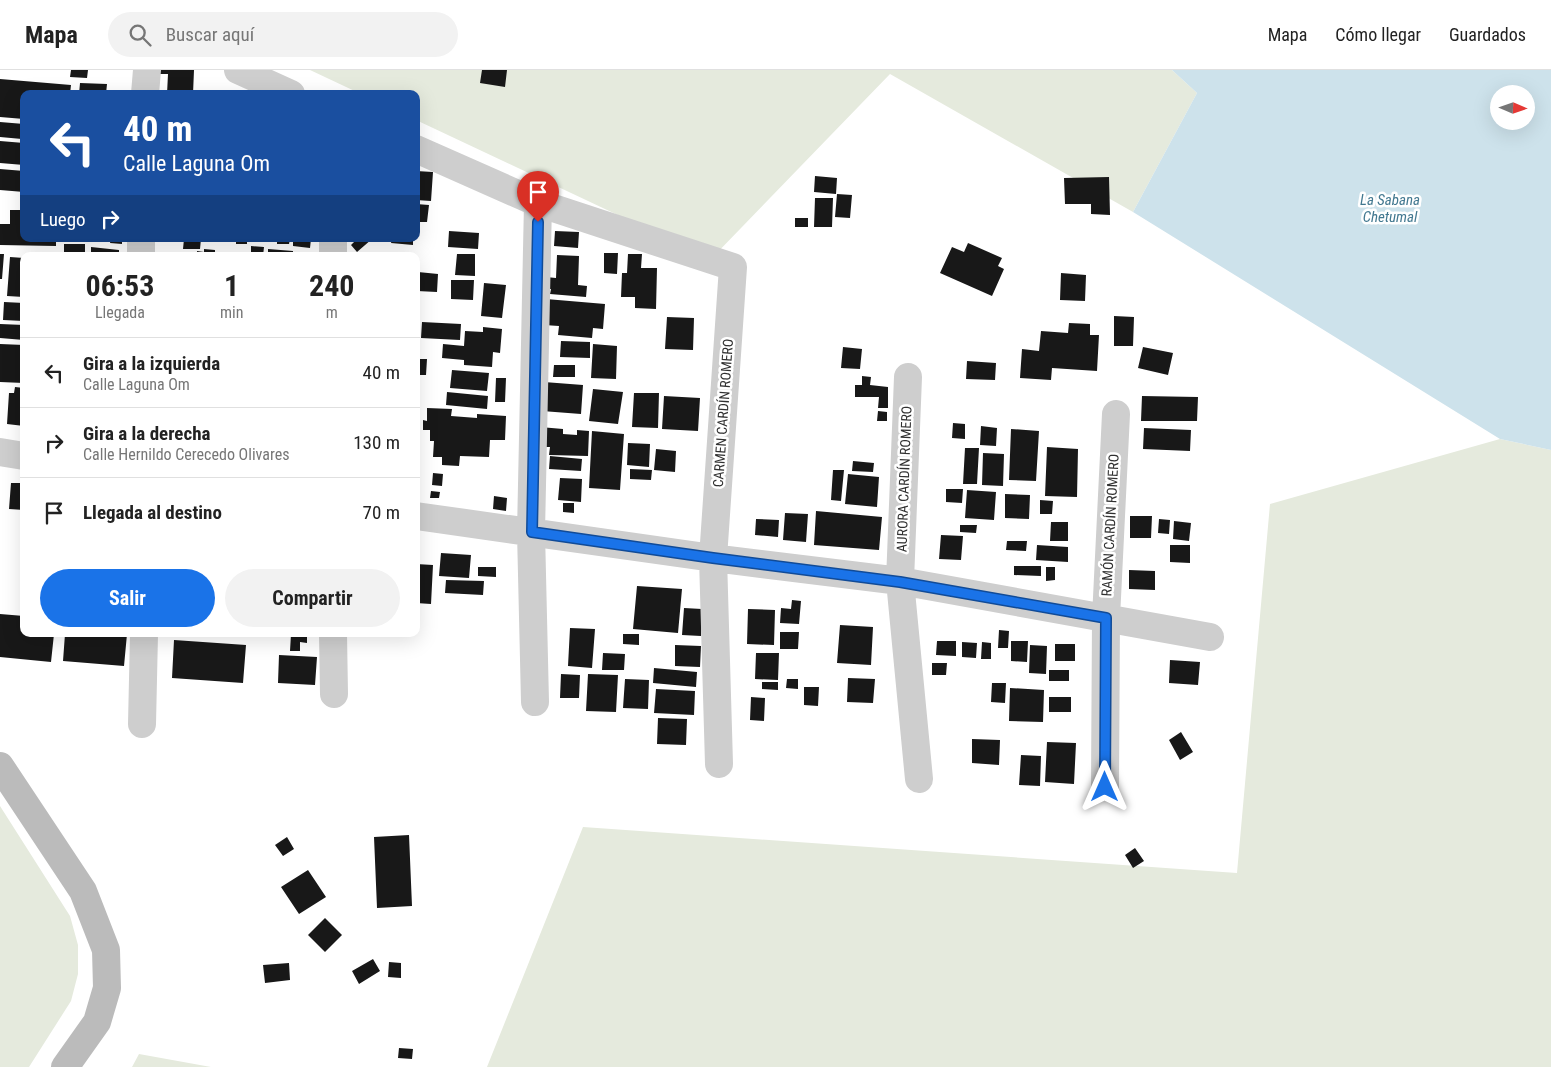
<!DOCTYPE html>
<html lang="es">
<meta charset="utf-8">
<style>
:root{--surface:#fff;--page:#f2f2f2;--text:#222;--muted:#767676;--line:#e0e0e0;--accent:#1a73e8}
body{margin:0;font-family:"Roboto Condensed",sans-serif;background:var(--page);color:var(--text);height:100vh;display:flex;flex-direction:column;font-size:19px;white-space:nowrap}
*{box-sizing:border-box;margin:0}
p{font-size:16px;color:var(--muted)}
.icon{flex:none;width:28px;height:28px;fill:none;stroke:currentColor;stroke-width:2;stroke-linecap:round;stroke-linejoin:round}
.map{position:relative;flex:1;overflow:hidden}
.details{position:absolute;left:20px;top:182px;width:400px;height:385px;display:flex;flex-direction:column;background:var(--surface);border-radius:10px;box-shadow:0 5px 20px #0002}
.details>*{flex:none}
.guide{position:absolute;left:20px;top:20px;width:400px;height:152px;border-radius:10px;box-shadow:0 5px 20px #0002;background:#1a4fa0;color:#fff;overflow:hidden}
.needle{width:32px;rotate:92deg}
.controls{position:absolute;left:1490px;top:15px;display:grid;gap:10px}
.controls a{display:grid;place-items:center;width:45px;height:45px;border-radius:50%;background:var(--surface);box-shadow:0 5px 20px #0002;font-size:25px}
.pin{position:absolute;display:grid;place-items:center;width:42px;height:42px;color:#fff;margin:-51px -21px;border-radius:50% 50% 50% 0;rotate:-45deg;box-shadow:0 0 5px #0007}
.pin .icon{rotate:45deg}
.me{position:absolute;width:55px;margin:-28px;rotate:0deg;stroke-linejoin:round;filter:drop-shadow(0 0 4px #0008)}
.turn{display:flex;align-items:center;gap:18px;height:105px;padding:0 20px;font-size:22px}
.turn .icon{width:65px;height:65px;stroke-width:2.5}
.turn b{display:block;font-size:35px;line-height:42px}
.then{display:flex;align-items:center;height:48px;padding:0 20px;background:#0003;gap:10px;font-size:19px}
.eta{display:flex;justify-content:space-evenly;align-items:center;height:85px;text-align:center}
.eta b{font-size:30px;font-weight:700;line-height:35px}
.cta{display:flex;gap:10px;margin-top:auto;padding:10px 20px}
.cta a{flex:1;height:58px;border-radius:30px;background:var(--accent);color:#fff;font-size:20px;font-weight:700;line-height:58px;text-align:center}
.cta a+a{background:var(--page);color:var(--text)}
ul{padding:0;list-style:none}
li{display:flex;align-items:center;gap:15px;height:70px;padding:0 20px;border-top:1px solid var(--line)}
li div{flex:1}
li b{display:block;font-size:19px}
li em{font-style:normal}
header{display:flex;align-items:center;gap:30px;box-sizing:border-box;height:70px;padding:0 25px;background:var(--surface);border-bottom:1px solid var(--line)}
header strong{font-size:24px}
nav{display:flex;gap:28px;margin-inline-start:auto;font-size:18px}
.search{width:350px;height:45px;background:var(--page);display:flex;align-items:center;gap:12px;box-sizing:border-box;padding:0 18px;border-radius:28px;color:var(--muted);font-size:19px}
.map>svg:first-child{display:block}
</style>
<header>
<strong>Mapa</strong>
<div class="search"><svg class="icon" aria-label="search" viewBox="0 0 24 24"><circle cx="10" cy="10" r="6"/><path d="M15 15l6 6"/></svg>Buscar aquí</div>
<nav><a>Mapa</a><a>Cómo llegar</a><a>Guardados</a></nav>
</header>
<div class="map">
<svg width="1551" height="997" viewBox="0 0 1551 997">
<rect width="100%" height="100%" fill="#fff"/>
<path fill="#e5eadd" d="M310,0H1172L1197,23L1133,142L890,4L711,189L416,50V24H361Z
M1500,369L1551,380V997H487L583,757L1237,803L1270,434Z
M0,736L70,846L78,875V904L71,931L29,997H0Z
M139,984L211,997H132Z"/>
<path fill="#cde2eb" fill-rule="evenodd" d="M1172,0H1551V380L1500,369L1133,142L1197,23ZM1499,24H1526V51H1499Z"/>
<path fill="#181818" d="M71,0H88L87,8L70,7Z
M158,0H194L193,24H167L168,4H158Z
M482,0H507L505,17L480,13Z
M0,9L71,15L70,24H24V49L0,47Z
M80,13L107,14L106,24H79Z
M0,52L24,54L22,69L0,67Z
M0,71L24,73V95L0,93Z
M0,99L24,101V122L0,120Z
M416,101L433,102L431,131L416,130Z
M815,106L837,108L836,124L814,122Z
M1109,107L1110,145L1091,144V134H1065L1064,108Z
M837,124L852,125L850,148L835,147Z
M815,128H833L832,157H814Z
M416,134L429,135L427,152H416Z
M10,140H24V169H56V176L0,175V154H10Z
M795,148H808V157H795Z
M449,161L479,163L478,179L448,177Z
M555,161L579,162L578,178L554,176Z
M84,169H102V172L83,170Z
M111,169H122V174L110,173Z
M184,169H201L200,179H183Z
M236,169H247V174H236Z
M277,169H290L289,174H277Z
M293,169H311L310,178L293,176Z
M357,169H372L357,182L351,175Z
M392,169H413V175L391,173Z
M968,173L1002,188L998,196L1004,199L992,226L940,203L952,177L964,182Z
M64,174H85V186H64Z
M251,176L264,177L263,186H251Z
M91,177L119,180V186H91Z
M204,179L215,180V186H197V181L204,182Z
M268,179L293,181V186H268Z
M302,182L314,183V186H302Z
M604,183H618L617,204L604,203Z
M0,184H4L2,209H0Z
M457,184H475V206L455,205Z
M628,184H642L641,198H657L656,239L635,238V227H621L622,203H627Z
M557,185L579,186L578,215L587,216L586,227L550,224L551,219H545L546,207L556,208Z
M10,187L24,188V227L7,226Z
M418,202L438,204L437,222L417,221Z
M1061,203L1086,205L1085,231L1060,230Z
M451,210H474L473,230L451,229Z
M484,213L506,215L502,248L481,246Z
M546,229L605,234L603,259L593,258L592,268L558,265L559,256L544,255Z
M4,232L24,233V251L3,250Z
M1114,246L1134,247L1133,276H1114Z
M667,247L694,248L693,280L665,279Z
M422,252L461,254L460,270L421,268Z
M1069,253L1090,254V265H1099L1097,301L1052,298L1051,310L1020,308L1022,279L1039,281L1041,261L1068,263Z
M0,254L24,255V270L0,268Z
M483,257L502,259L500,283L493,282L492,297L464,295V290L442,288L443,274L464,276L465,261L483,262Z
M561,271L590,272V288L560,287Z
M0,274L24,275V313L0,312Z
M593,274L617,276L616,309L591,308Z
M843,277L862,279L860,299L841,298Z
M1143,277L1173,283L1168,305L1138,298Z
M416,289H427L426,305H416Z
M967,291L996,293L995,310L966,309Z
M554,295H575V307H553Z
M452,300L489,303L487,321L450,318Z
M862,306L871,307L870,315L888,317V338H878L879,327H855V315H862Z
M496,308H506L505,332H495Z
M544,312L583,315L581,344L542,341Z
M15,317L24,318V356L7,354L9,323H14Z
M593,319L623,322L618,354L589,351Z
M447,322L488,326L487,339L446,335Z
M634,323H659L658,358L632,357Z
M664,326L700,328L698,361L662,359Z
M1142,326L1198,327L1197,351H1141Z
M416,330H420L418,363H416Z
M427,338L452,339L451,346L477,348V344L506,346L505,370H490L489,387L460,386L459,396L442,395V387H433L434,371H430V360H423V350L427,351Z
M878,341L887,342V351H877Z
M953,353L965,354V369L952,368Z
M981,356L997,358L996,376L980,375Z
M540,357L563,359V364L577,365V360L589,361L588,386L549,385L550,377H540Z
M1144,358L1191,360L1190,381L1143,379Z
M1011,359L1039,361L1036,411L1009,410Z
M592,361L624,364L620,420L589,418Z
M628,373L650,374L649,397L627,395Z
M1047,377L1078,379L1077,427L1045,426Z
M965,378H979L977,414H963Z
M656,379L676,381L675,402L654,400Z
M983,383L1004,384L1003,416L982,415Z
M550,386L582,389L581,401L549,399Z
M853,391L874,393L873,402L852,401Z
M630,399L652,400L651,410L630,409Z
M833,400H844L841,431L831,430Z
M433,403L443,404L442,416L432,415Z
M848,404L879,407L877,437L845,434Z
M560,408L582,409L581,432L558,430Z
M11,413H24V440L9,439Z
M946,419H963L962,433L946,432Z
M967,420L996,422L994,450L965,448Z
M431,421L440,422L439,428H430Z
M1005,424L1030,425L1029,449L1005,448Z
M494,426L507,428L506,441L493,439Z
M1040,430L1053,431L1052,444H1040Z
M563,433H574V443L563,442Z
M816,441L882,447L879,480L814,475Z
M785,443L808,444L806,472L783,470Z
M1130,446H1152L1151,468H1130Z
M756,449L779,450L778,467L755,465Z
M1159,449L1170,450L1169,464L1158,463Z
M1174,451L1191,453L1189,471L1173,469Z
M1051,452H1068V471H1050Z
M960,455H977L976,463L960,462Z
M941,465L963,466L961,490L939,489Z
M1007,471H1027L1026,481L1006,480Z
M1037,475L1068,477V492L1036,490Z
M1170,475H1190V493L1170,492Z
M441,483L471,485L469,508L439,506Z
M416,494L433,495L431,534L416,533Z
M1014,496H1041V506L1014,505Z
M478,497H496V507L478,506Z
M1046,497H1055V510L1046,511Z
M1129,500L1155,501V520L1129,519Z
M446,510L484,511L483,525L445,523Z
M637,516L682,519L678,563L633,559Z
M792,530L801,531L799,554L780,553L781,538L791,539Z
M684,538L702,539L701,566L682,565Z
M748,539L775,540L774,575L747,574Z
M0,544L24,546V564H54L51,592L0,587Z
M840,555L873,557L871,595L837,593Z
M570,558L595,559L592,598L568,596Z
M999,560L1009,561L1008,578H998Z
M780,562H799L798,579H780Z
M65,564H127L124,596L63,591Z
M291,564H307V573L300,572V581H290Z
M623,564H639V575L623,574Z
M174,570L246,575L243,613L172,608Z
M937,571H956V586L936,585Z
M1011,571H1028L1027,592L1011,591Z
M962,572L977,573L976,588L962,587Z
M982,572L991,573V589H981Z
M1055,574H1075V591H1055Z
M675,575L701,576L700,597L675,596Z
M1030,575L1047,576L1046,604L1029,603Z
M603,583L625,584L624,600H602Z
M756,583H779L778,610L755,609Z
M279,585L317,587L315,615L278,613Z
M1170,590L1200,592L1198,615L1169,613Z
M932,593H947L946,605H932Z
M654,598L697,602L696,617L653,613Z
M1049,600H1069V611H1049Z
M561,604L580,605L579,628H560Z
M588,604L618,605L616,642L586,641Z
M848,608L875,609L873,633L847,632Z
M625,609L649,610L648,639L623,638Z
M787,609H798V619L786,618Z
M762,612H778V620L762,619Z
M992,613H1006L1005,633L991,632Z
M804,617H819L818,636L804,635Z
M1010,618L1044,620L1043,652L1009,651Z
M656,619L695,621L694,645L654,643Z
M751,627L765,628L764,651L750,650Z
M1049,627H1071V642H1049Z
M658,648L687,649L686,675L657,674Z
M1181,662L1193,682L1180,690L1169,670Z
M972,669L1000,670L999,695L972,693Z
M1047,672L1076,673L1074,714L1045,712Z
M1021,685L1041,686L1040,716L1019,715Z
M409,765L412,836L377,838L374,767Z
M287,767L294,779L283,786L275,775Z
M1135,778L1144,791L1133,798L1125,785Z
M308,800L326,827L299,844L281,817Z
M325,848L342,865L325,882L308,865Z
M373,889L380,901L359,914L352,901Z
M389,892L401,893V908L388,907Z
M289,893L290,910L265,913L263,895Z
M399,978L413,979L412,989L398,988Z"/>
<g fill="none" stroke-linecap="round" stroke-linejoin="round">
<path stroke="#cecece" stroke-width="28" d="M238,0L291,24
M145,24L147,0
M416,79L538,133L733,197L713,488L719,694
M141,186V169
M333,186V169
M908,307L900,511L919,709
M0,382L24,386
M416,446L713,488L900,511L1210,567
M333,564L334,624
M535,632L531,462L538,133
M142,654L144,564
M1105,717L1106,548L1116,344"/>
<path stroke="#bbb" stroke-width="28" d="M0,696L83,821L106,880L107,918L97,952L65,997"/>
</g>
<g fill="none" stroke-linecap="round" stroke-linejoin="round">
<g stroke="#114b97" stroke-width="12">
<path id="route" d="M538,152L532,462L713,488L900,512L1106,548L1105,717"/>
</g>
<use href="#route" stroke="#1a73e8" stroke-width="9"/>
</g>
<g text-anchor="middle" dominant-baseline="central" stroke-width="5" stroke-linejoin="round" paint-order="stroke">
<g font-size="14" fill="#313131" stroke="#fff">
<text transform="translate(723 343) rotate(-86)">CARMEN CARDÍN ROMERO</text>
<text transform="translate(904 409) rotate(-88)">AURORA CARDÍN ROMERO</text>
<text transform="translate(1110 455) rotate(-87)">RAMÓN CARDÍN ROMERO</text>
</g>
<g font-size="15" font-style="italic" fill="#427890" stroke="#fff">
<text x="1390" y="130">La Sabana<tspan x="1390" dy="17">Chetumal</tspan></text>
</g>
</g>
</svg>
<div class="controls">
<a><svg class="needle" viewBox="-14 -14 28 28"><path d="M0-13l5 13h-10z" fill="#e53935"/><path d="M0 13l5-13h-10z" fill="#767676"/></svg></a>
</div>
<div class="pin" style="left:538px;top:152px;background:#d93025"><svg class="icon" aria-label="arrive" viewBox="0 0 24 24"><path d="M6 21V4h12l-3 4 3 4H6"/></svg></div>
<svg class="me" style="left:1105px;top:717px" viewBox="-20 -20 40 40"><path d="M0-17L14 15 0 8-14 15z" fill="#1a73e8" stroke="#fff" stroke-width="4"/></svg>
<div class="guide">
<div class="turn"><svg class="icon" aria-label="left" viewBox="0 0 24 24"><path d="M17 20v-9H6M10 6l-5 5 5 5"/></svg><div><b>40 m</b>Calle Laguna Om</div></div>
<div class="then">Luego<svg class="icon" aria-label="right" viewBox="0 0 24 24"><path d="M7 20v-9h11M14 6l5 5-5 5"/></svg></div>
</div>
<section class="details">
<div class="eta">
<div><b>06:53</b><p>Llegada</p></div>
<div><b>1</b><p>min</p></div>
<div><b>240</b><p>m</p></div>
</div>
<ul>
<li><svg class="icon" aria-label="left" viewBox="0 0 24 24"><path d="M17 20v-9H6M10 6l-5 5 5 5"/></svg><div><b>Gira a la izquierda</b><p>Calle Laguna Om</p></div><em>40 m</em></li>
<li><svg class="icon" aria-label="right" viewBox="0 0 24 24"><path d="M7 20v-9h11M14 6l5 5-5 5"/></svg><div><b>Gira a la derecha</b><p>Calle Hernildo Cerecedo Olivares</p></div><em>130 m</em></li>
<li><svg class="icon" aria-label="arrive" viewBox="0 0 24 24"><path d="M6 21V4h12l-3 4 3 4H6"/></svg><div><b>Llegada al destino</b></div><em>70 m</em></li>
</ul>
<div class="cta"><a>Salir</a><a>Compartir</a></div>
</section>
</div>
